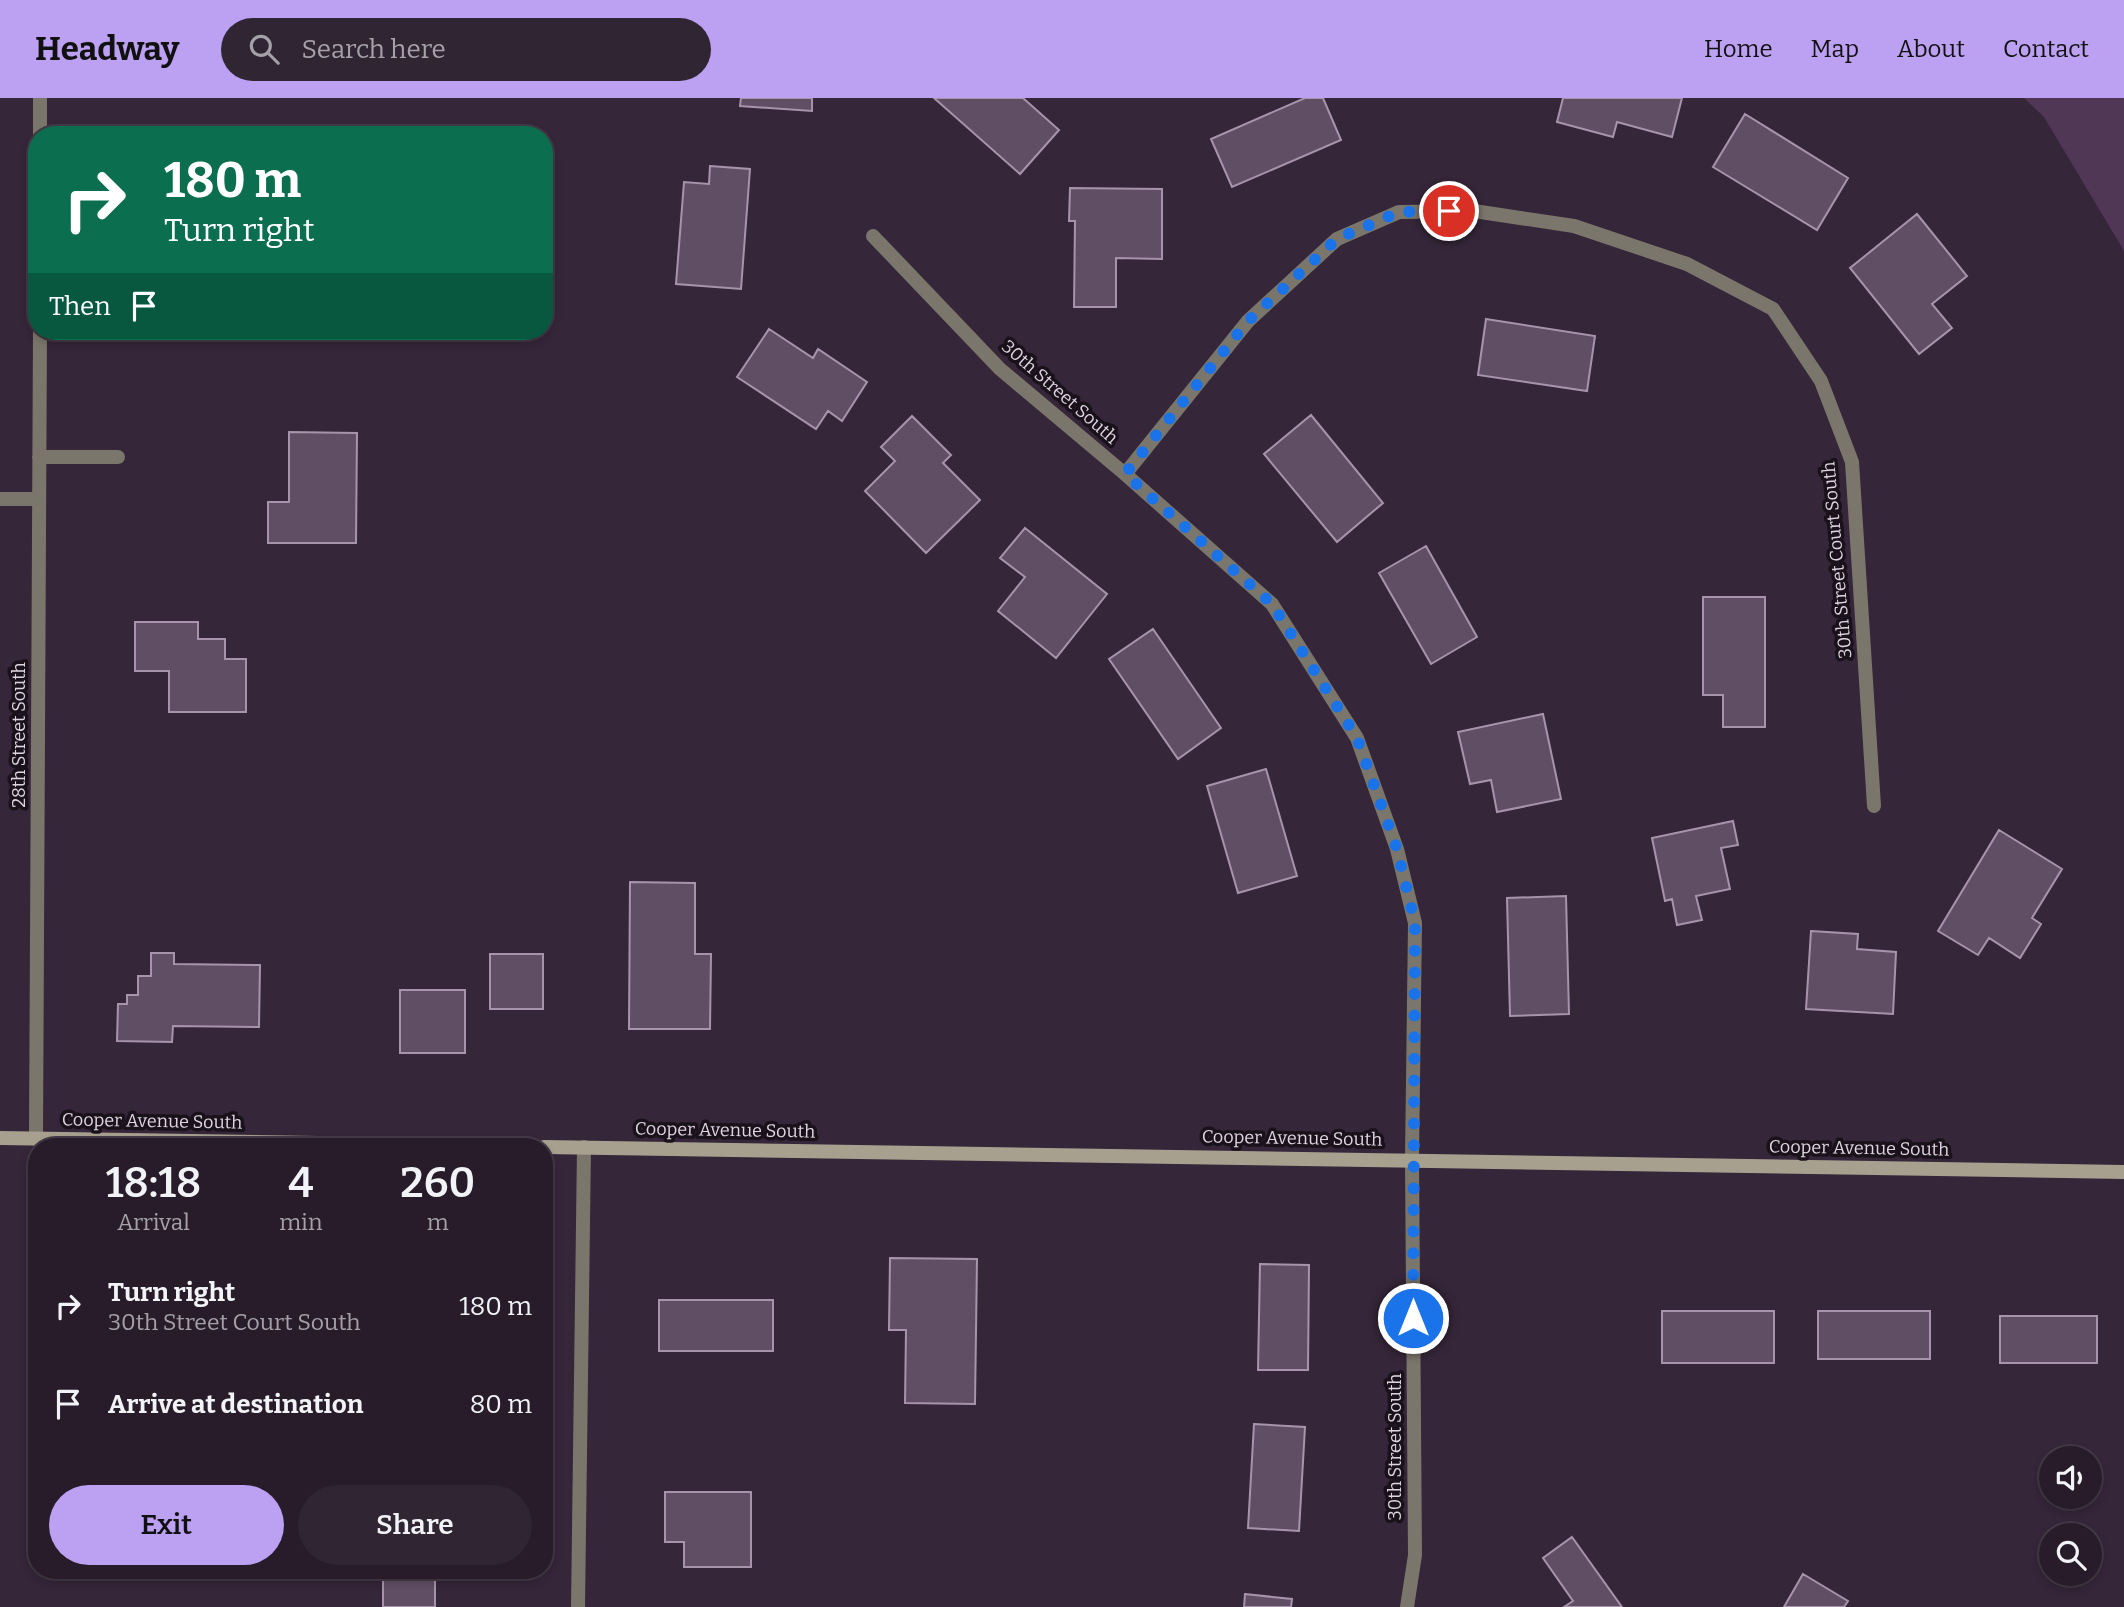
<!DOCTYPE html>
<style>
:root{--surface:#281c2b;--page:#302533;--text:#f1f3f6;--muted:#a5a1a9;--line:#443a47;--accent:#bca0f2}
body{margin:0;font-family:Bitter,serif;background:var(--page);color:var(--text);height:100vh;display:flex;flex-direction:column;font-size:26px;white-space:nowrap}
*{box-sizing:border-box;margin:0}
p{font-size:23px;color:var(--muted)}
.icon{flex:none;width:38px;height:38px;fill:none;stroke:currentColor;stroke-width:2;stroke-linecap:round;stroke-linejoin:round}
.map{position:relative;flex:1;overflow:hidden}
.drawer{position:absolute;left:28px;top:1040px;width:525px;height:441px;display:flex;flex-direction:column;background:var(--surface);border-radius:28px;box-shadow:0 4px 10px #0003,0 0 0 2px var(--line)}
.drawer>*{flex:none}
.hud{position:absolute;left:28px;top:28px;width:525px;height:214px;border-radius:28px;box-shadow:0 4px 10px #0003,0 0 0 2px var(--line);background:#0b6e4f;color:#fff;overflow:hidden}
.tools{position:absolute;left:2039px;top:1348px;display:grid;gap:14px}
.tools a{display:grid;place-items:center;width:63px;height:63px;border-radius:50%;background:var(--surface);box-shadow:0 4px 10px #0003,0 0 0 2px var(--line);font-size:35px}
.pin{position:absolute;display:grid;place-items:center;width:60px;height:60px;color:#fff;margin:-30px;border:4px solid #fff;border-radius:50%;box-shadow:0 2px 7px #0007}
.me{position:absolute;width:77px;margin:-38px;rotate:0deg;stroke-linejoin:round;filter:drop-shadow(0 0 5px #0008)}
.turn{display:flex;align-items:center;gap:24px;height:147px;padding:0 21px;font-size:32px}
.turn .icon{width:91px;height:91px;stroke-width:2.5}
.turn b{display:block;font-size:49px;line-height:60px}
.then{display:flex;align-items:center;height:66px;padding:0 21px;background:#0003;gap:14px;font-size:26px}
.eta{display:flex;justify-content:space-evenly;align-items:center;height:119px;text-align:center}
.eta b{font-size:42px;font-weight:600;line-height:49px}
.button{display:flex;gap:14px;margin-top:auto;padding:14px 21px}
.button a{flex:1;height:80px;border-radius:42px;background:var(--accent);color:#111;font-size:28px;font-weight:600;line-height:80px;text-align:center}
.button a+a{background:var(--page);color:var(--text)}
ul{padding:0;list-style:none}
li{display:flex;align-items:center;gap:21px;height:98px;padding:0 21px}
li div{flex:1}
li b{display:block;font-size:26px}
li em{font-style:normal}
header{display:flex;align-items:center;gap:42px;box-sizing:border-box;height:98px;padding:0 35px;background:var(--accent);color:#111}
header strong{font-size:33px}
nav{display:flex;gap:38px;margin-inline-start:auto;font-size:24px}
.search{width:490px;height:63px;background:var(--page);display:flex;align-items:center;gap:18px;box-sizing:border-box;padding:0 24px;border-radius:38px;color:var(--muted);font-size:26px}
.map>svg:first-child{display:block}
</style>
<header>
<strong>Headway</strong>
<div class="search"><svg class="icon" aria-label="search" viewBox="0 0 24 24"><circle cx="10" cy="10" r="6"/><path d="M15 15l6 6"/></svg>Search here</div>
<nav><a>Home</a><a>Map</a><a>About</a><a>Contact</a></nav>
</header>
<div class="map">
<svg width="2124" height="1509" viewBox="0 0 2124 1509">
<rect width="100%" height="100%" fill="#352639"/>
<path fill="#4f3755" d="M2024,0H2124V153L2044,19Z"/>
<path fill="#604f64" stroke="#a794ac" stroke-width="2" d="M741,0H812V13L740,8Z
M934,0H1023L1059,32L1020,76Z
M1305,0H1323L1341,42L1232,89L1211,41Z
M1563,0H1682L1672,39L1617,24L1613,39L1557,24Z
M1745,16L1848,80L1817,132L1713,69Z
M710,68L750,71L741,191L676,186L684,84L709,86Z
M1070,90L1162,91V161L1116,160V209H1074L1075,123H1069Z
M1917,116L1967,178L1932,206L1952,230L1919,256L1850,170Z
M1486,221L1595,238L1587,293L1478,277Z
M769,231L813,260L818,251L867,284L842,323L828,313L816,331L737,279Z
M1311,317L1383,405L1337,444L1264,356Z
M912,318L951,357L943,365L980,402L926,455L865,393L895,363L881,349Z
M289,334L357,335L356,445H268V404H289Z
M1025,430L1107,496L1056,560L998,513L1025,479L1000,460Z
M1426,448L1477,539L1431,566L1379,475Z
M1703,499H1765V629H1723V597H1703Z
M135,524H198V541H225V561H246V614H169V573H135Z
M1153,531L1221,630L1178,661L1109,561Z
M1543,616L1561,701L1497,714L1491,682L1470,686L1458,634Z
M1266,671L1297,778L1238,795L1207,688Z
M1733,723L1738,747L1721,750L1730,791L1696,798L1702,822L1677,827L1672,801L1665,803L1652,740Z
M1999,732L2062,771L2032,820L2041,826L2020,860L1989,840L1978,857L1938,833Z
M630,784L695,785V856H711L710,931H629Z
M1566,798L1569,916L1510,918L1507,800Z
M1811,833L1858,836L1857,851L1896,854L1893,916L1806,911Z
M151,855H174V866L260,867L259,929L173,928L172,944L117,943L118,906H127V897H138V878H151Z
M490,856H543V911H490Z
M400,892H465V955H400Z
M890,1160L977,1161L975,1306L905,1305L906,1232H889Z
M1260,1166L1309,1167L1308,1272H1258Z
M659,1202H773V1253H659Z
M1662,1213H1774V1265H1662Z
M1818,1213H1930V1261H1818Z
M2000,1218H2097V1265H2000Z
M1254,1326L1305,1329L1299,1433L1248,1430Z
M665,1394H751V1469H684V1444H665Z
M1572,1439L1622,1509H1564L1573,1503L1543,1460Z
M383,1472H435V1509H383Z
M1803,1476L1848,1503L1844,1509H1784Z
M1245,1496L1292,1501L1291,1509H1244Z"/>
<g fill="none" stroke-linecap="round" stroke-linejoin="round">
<path stroke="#7b766b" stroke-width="14" d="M40,37V0
M873,138L1000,271L1125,376L1272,506L1357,640L1397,751L1415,825L1412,1061L1415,1457L1407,1509
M39,359H118
M1125,376L1248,223L1337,141L1399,114L1474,113L1574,128L1687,166L1773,211L1821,283L1852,364L1874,708
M0,401H39
M36,1041L40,233
M578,1509L584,1049"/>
<path stroke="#a8a08e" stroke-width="14" d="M0,1040L513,1048
M544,1049L2124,1074"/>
</g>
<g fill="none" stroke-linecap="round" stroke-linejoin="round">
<path stroke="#1a73e8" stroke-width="12" stroke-dasharray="0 21.6" d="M1413,1220L1415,825L1397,751L1357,640L1272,506L1125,376L1248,223L1337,141L1399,114L1449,113"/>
</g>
<g text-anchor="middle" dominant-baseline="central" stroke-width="7" stroke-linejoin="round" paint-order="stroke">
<g font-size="18" fill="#dfd5e1" stroke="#19121a">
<text transform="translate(1060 294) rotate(41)">30th Street South</text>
<text transform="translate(1837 462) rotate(-95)">30th Street Court South</text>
<text transform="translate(19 637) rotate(-90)">28th Street South</text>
<text transform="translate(152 1023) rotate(1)">Cooper Avenue South</text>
<text transform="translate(725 1032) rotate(1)">Cooper Avenue South</text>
<text transform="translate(1292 1040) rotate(1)">Cooper Avenue South</text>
<text transform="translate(1859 1050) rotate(1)">Cooper Avenue South</text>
<text transform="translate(1395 1349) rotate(-90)">30th Street South</text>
</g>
</g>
</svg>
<div class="tools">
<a><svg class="icon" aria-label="sound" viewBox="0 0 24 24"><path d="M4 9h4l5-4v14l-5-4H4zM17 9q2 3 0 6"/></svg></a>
<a><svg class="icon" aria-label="search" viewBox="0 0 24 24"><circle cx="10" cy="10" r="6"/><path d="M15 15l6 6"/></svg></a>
</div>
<div class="pin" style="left:1449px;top:113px;background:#d93025"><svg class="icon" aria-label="arrive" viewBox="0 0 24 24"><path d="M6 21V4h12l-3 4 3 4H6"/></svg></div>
<svg class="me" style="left:1413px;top:1220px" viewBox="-20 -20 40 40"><circle r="17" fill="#1a73e8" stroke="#fff" stroke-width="3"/><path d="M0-11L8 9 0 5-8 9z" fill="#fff"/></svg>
<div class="hud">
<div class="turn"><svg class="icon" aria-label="right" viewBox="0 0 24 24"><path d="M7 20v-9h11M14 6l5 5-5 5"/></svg><div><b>180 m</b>Turn right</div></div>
<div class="then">Then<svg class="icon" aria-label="arrive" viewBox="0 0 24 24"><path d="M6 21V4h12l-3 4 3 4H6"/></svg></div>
</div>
<section class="drawer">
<div class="eta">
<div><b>18:18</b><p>Arrival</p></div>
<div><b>4</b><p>min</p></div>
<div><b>260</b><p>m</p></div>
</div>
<ul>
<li><svg class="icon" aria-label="right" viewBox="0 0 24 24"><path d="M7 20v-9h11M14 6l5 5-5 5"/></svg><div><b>Turn right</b><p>30th Street Court South</p></div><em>180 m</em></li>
<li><svg class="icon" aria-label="arrive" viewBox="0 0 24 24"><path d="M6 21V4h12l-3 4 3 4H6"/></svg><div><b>Arrive at destination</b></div><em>80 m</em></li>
</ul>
<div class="button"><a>Exit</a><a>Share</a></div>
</section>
</div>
